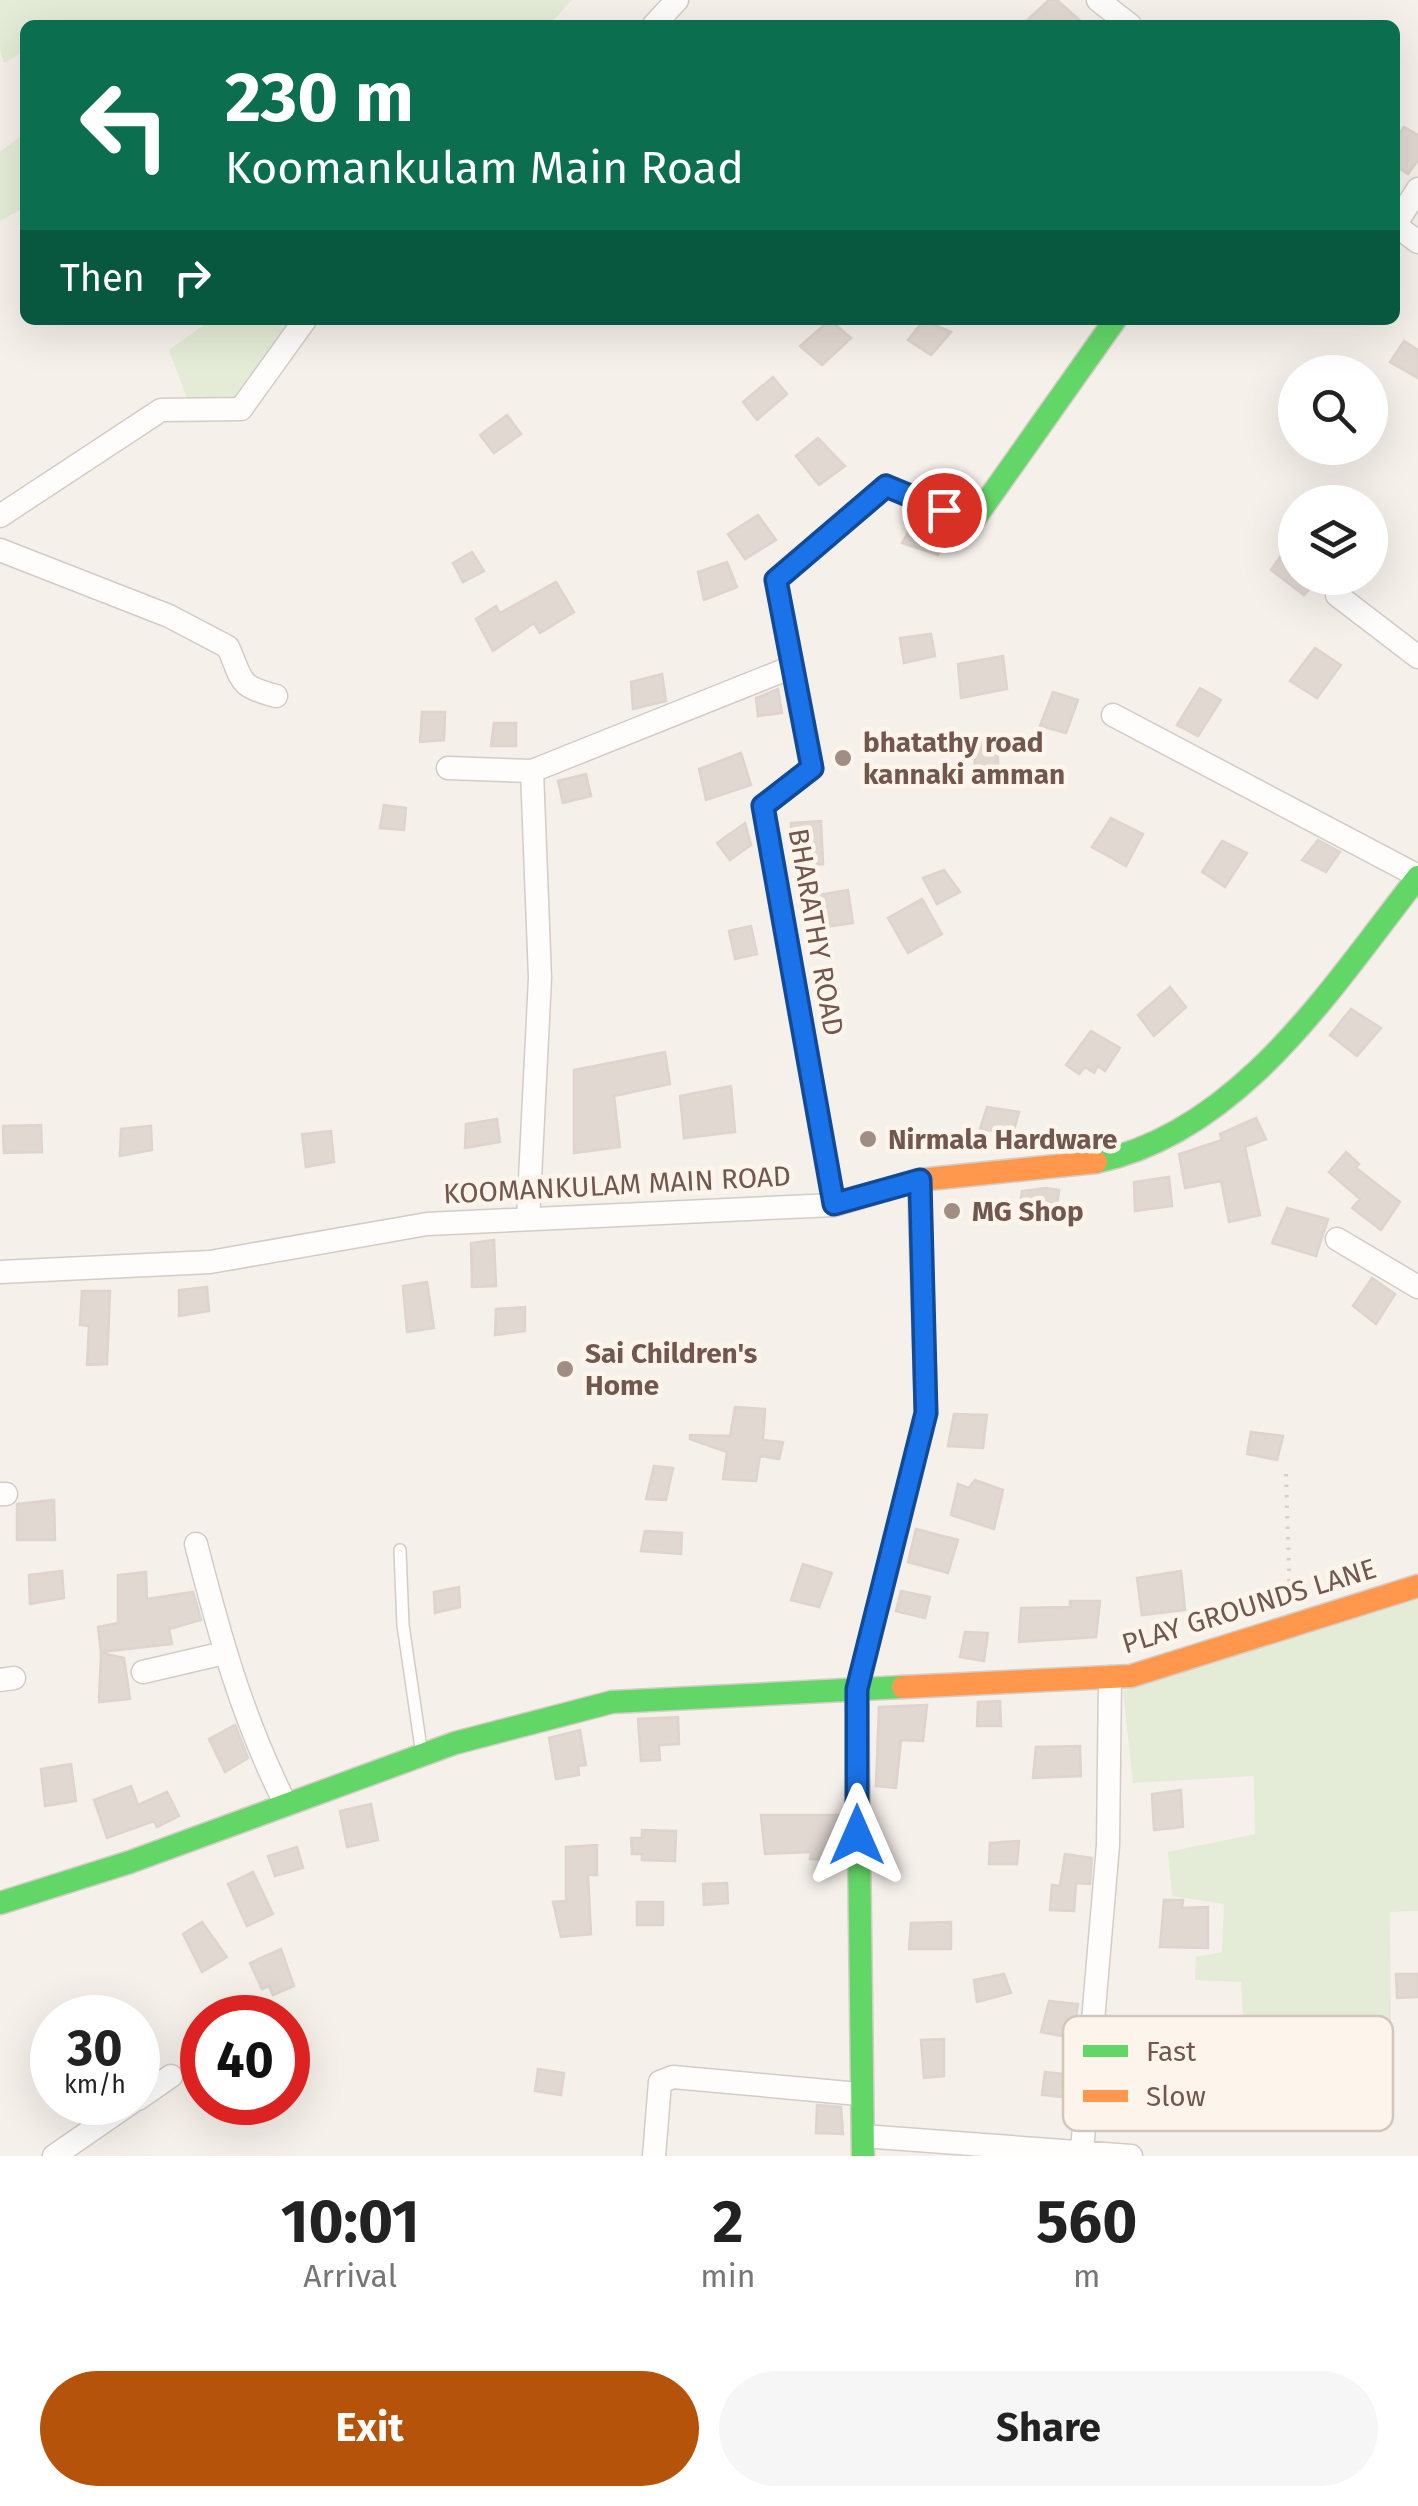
<!DOCTYPE html>
<style>
:root{--surface:#fff;--page:#f6f6f6;--text:#222;--muted:#767676;--accent:#b45309}
body{margin:0;font-family:"Fira Sans",sans-serif;background:var(--page);color:var(--text);height:100vh;display:flex;flex-direction:column;font-size:38px;white-space:nowrap}
*{box-sizing:border-box;margin:0}
p{font-size:32px;color:var(--muted)}
.icon{flex:none;width:55px;height:55px;fill:none;stroke:currentColor;stroke-width:2;stroke-linecap:round;stroke-linejoin:round}
.map{position:relative;height:2156px;overflow:hidden}
.side{display:flex;flex-direction:column;background:var(--surface);flex:1}
.side>*{flex:none}
.top-card{position:absolute;left:20px;top:20px;width:1380px;height:305px;border-radius:15px;box-shadow:0 10px 40px #0002;background:#0b6e4f;color:#fff;overflow:hidden}
.tools{position:absolute;left:1278px;top:355px;display:grid;gap:20px}
.tools a{display:grid;place-items:center;width:110px;height:110px;border-radius:50%;background:var(--surface);box-shadow:0 10px 40px #0002;font-size:50px}
.speed{position:absolute;left:30px;top:1995px;display:flex;gap:20px;font-size:50px;font-weight:700;text-align:center}
.speed>*{display:grid;place-content:center;width:130px;height:130px;border-radius:50%;background:var(--surface);box-shadow:0 10px 40px #0002;line-height:1}
.speed small{font-size:25px;font-weight:400}
.speed .limit{border:15px solid #d22;background:#fff;color:#111}
.pin{position:absolute;display:grid;place-items:center;width:85px;height:85px;color:#fff;margin:-42px;border:5px solid #fff;border-radius:50%;box-shadow:0 2px 10px #0007}
.me{position:absolute;width:110px;margin:-55px;rotate:0deg;stroke-linejoin:round;filter:drop-shadow(0 0 8px #0008)}
.turn{display:flex;align-items:center;gap:35px;height:210px;padding:0 40px;font-size:45px}
.turn .icon{width:130px;height:130px;stroke-width:2.5}
.turn b{display:block;font-size:70px;line-height:85px}
.then{display:flex;align-items:center;height:95px;padding:0 40px;background:#0003;gap:20px;font-size:38px}
.eta{display:flex;justify-content:space-evenly;align-items:center;height:170px;text-align:center}
.eta b{font-size:60px;font-weight:700;line-height:70px}
.cta{display:flex;gap:20px;margin-top:auto;padding:20px 40px}
.cta a{flex:1;height:115px;border-radius:60px;background:var(--accent);color:#fff;font-size:40px;font-weight:700;line-height:115px;text-align:center}
.cta a+a{background:var(--page);color:var(--text)}
.map>svg:first-child{display:block}
</style>
<div class="map">
<svg width="1418" height="2156" viewBox="0 0 1418 2156">
<rect width="100%" height="100%" fill="#f6f0ea"/>
<path fill="#e4ebd6" d="M0,0H572L549,25H25V51L4,63L0,50Z
M25,133V207L0,221V152Z
M211,320H296L236,399L187,398L169,350Z
M1418,1594V1911L1390,1912L1391,2043L1324,2033L1318,2080L1246,2067L1241,1982L1195,1980L1196,1957L1222,1952L1224,1904L1172,1896L1168,1852L1255,1834L1254,1776L1133,1783L1123,1691Z"/>
<path fill="#e2d8d2" stroke="#ded3cd" stroke-width="2.5" d="M1049,0H1057L1085,25H1022Z
M1404,127L1418,135V160L1408,174L1395,165V140Z
M830,320L851,338L822,365L800,346Z
M924,320L951,332L931,355L908,340Z
M1404,341L1418,350V378L1390,362Z
M773,377L787,394L757,420L743,402Z
M507,415L521,434L494,453L480,435Z
M818,438L845,466L819,485L796,456Z
M758,515L776,540L745,559L728,534Z
M915,520L949,532L938,555L902,543Z
M1295,535V578H1320L1304,595L1271,570Z
M472,552L484,571L463,582L453,563Z
M727,562L737,587L704,600L698,572Z
M556,582L574,612L540,633L534,623L493,651L476,619L496,606L500,613Z
M931,634L935,656L904,663L900,638Z
M1315,648L1341,665L1317,698L1290,681Z
M1003,656L1007,689L961,698L958,664Z
M662,674L666,701L633,709L631,682Z
M1200,688L1221,700L1198,736L1177,725Z
M778,689L782,713L758,716L756,698Z
M1053,692L1078,700L1066,733L1040,726Z
M422,712H445L444,740L420,742Z
M494,723H516V746H491Z
M997,736L998,766L975,768L973,738Z
M741,753L751,785L706,800L699,769Z
M586,774L591,796L563,803L558,781Z
M384,805L406,808L404,830L380,828Z
M1111,818L1143,834L1126,866L1092,847Z
M821,821L823,864L793,866L791,823Z
M745,823L751,845L730,860L717,843Z
M1318,840L1340,852L1326,872L1302,860Z
M1222,841L1247,853L1225,887L1202,872Z
M944,870L960,892L937,904L923,878Z
M848,890L853,923L818,928L813,896Z
M922,899L942,934L908,953L888,918Z
M751,926L757,954L735,959L729,931Z
M1170,987L1186,1007L1154,1036L1138,1015Z
M1351,1009L1381,1028L1357,1056L1330,1035Z
M1091,1031L1120,1048L1105,1071L1098,1066L1094,1073L1085,1067L1079,1074L1066,1065Z
M665,1052L670,1084L614,1096L620,1147L574,1153V1070Z
M731,1086L735,1132L684,1138L680,1096Z
M987,1107L1019,1112L1013,1134L980,1129Z
M1256,1118L1266,1139L1245,1147L1260,1215L1229,1222L1221,1181L1185,1188L1179,1154L1222,1140L1220,1134Z
M497,1119L500,1142L465,1148L466,1124Z
M41,1125L42,1152L4,1153L3,1126Z
M151,1126L152,1150L120,1156L121,1129Z
M331,1131L334,1162L306,1167L302,1134Z
M1346,1152L1359,1164L1356,1168L1400,1202L1381,1230L1352,1208L1360,1199L1329,1172Z
M1169,1177L1172,1206L1135,1211L1134,1182Z
M1046,1188L1059,1190L1055,1220L1018,1217L1022,1191Z
M1287,1208L1328,1219L1316,1256L1272,1243Z
M494,1240L496,1286L472,1287L471,1243Z
M1372,1278L1395,1294L1376,1324L1353,1306Z
M427,1282L434,1328L407,1332L403,1286Z
M207,1287L209,1311L179,1316V1290Z
M82,1291H110L107,1364L87,1365L89,1326L80,1325Z
M525,1307V1331L495,1335L496,1309Z
M735,1407L765,1409L763,1440L783,1442L779,1459L760,1456L756,1481L723,1479L727,1452L690,1439V1435L730,1436Z
M954,1414L987,1415L983,1448L948,1446Z
M1251,1432L1283,1436L1277,1460L1247,1454Z
M654,1466L673,1468L666,1500L646,1499Z
M975,1480L1003,1490L994,1529L951,1515L958,1484L969,1488Z
M54,1500L55,1540H17V1504Z
M916,1529L958,1540L948,1573L908,1562Z
M645,1531L682,1533L681,1554L641,1551Z
M803,1564L832,1573L819,1607L791,1600Z
M62,1571L64,1598L30,1604L29,1575Z
M1181,1571L1185,1610L1142,1615L1137,1578Z
M146,1572L147,1599L193,1592L201,1620L169,1629L172,1644L101,1652L98,1627L118,1623V1575Z
M459,1587L460,1607L435,1613L434,1592Z
M901,1591L930,1597L925,1618L896,1611Z
M1070,1601H1100L1096,1637L1019,1642L1021,1608L1070,1607Z
M965,1632L988,1633L984,1661L960,1657Z
M101,1653L124,1658L130,1699L99,1702Z
M1000,1701L1001,1726H977L978,1702Z
M927,1705L923,1741L901,1740L896,1788L876,1786L879,1707Z
M678,1717L679,1744L659,1745L660,1760L641,1761L638,1719Z
M235,1725L248,1758L225,1772L209,1739Z
M580,1730L586,1765L578,1766L579,1775L556,1779L549,1738Z
M1080,1746L1081,1776L1033,1778L1036,1747Z
M71,1764L76,1801L45,1806L41,1769Z
M131,1786L138,1805L167,1792L179,1816L157,1827L154,1821L107,1838L94,1800Z
M1181,1790L1183,1827L1154,1830L1152,1794Z
M371,1804L378,1840L347,1847L340,1811Z
M761,1815H839V1860L810,1859L811,1852L765,1854Z
M642,1830L676,1831L675,1861L642,1860V1854H632L631,1838H642Z
M1019,1841L1017,1864H989L990,1843Z
M597,1845V1875H588L591,1934L561,1937L553,1902L566,1901V1847Z
M297,1847L303,1868L275,1876L268,1856Z
M1065,1854L1092,1858L1090,1884L1076,1883L1074,1911L1050,1910L1052,1885L1060,1886Z
M253,1872L273,1914L247,1926L228,1884Z
M727,1883L728,1903L704,1905L703,1884Z
M1164,1900H1183L1182,1908L1208,1907V1948L1160,1947Z
M637,1902H663V1925H637Z
M202,1922L227,1957L202,1972L183,1934Z
M951,1922V1949H909L911,1923Z
M281,1949L294,1986L273,1995L269,1986L262,1989L250,1963Z
M1004,1974L1011,1993L977,2002L974,1980Z
M1396,1974H1418V1997L1397,1998Z
M1049,2001L1078,2004L1072,2038L1041,2032Z
M944,2039V2076L924,2078L921,2040Z
M538,2069L564,2073L561,2095L535,2091Z
M1045,2072L1073,2075L1071,2098L1042,2095Z
M817,2105L841,2107L843,2134L816,2133Z"/>
<g fill="none" stroke-linecap="round" stroke-linejoin="round">
<g stroke="#d3ccc6" stroke-width="14">
<path id="lane" d="M400,1550L403,1625L422,1755"/>
</g>
<g stroke="#d3ccc6" stroke-width="25">
<path id="street" d="M1098,0L1130,25
M654,25L677,0
M1395,225L1418,189
M1395,225L1418,242
M0,516L161,410L241,409L305,320
M0,550L169,616L228,647C243,681 237,686 276,696
M1337,595L1418,657
M1113,715L1418,876
M448,768L532,771L792,667
M528,1219L540,978L532,771
M1337,1239L1418,1287
M0,1272L210,1262L427,1224L834,1205L919,1180
M0,1494H6
M196,1544C220,1637 242,1717 285,1803
M143,1672L224,1653
M0,1680L14,1678
M138,2099L171,2076
M863,2136L1131,2156
M1082,2150L1108,1845L1110,1677
M54,2156L132,2102
M654,2156L660,2082L673,2077L859,2094"/>
</g>
<g stroke="#d5ccc6" stroke-width="25">
<path id="fast" d="M1096,1162C1241,1132 1332,986 1418,877
M834,1205L763,806L812,768L776,580L886,486L973,521L1115,320
M0,1903L130,1862L455,1743L612,1702L903,1687
M863,2156L857,1689L894,1541"/>
</g>
<g stroke="#d5ccc6" stroke-width="25">
<path id="slow" d="M894,1541L926,1413L919,1180L1096,1162
M903,1687L1131,1676L1418,1586"/>
</g>
<path stroke="#d7cfcb" stroke-width="4" stroke-dasharray="2.5 8" stroke-linecap="butt" d="M1286,1474L1290,1600"/>
<use href="#lane" stroke="#fefdfc" stroke-width="11"/>
<use href="#street" stroke="#fefdfc" stroke-width="22"/>
<use href="#fast" stroke="#63d668" stroke-width="22"/>
<use href="#slow" stroke="#ff974d" stroke-width="22"/>
</g>
<g fill="none" stroke-linecap="round" stroke-linejoin="round">
<g stroke="#114b97" stroke-width="25">
<path id="route" d="M857,1835V1689L926,1413L920,1180L834,1204L763,806L812,768L776,580L886,486L944,510"/>
</g>
<use href="#route" stroke="#1a73e8" stroke-width="18"/>
</g>
<g fill="#a08d84" stroke="#fdf5eb" stroke-width="4">
<circle cx="843" cy="758" r="10"/>
<circle cx="868" cy="1139" r="10"/>
<circle cx="952" cy="1211" r="10"/>
<circle cx="565" cy="1369" r="10"/>
</g>
<g text-anchor="middle" dominant-baseline="central" stroke-width="9" stroke-linejoin="round" paint-order="stroke">
<g font-size="28" font-weight="bold" fill="#71574d" stroke="#fdf5eb" text-anchor="start">
<text x="863" y="742">bhatathy road<tspan x="863" dy="32">kannaki amman</tspan></text>
<text x="888" y="1139">Nirmala Hardware</text>
<text x="972" y="1211">MG Shop</text>
<text x="585" y="1353">Sai Children's<tspan x="585" dy="32">Home</tspan></text>
</g>
<g font-size="28" fill="#71574d" stroke="#fdf5eb">
<text transform="translate(816 932) rotate(80)">BHARATHY ROAD</text>
<text transform="translate(617 1185) rotate(-3)">KOOMANKULAM MAIN ROAD</text>
<text transform="translate(1249 1606) rotate(-17)">PLAY GROUNDS LANE</text>
</g>
</g>
<rect x="1063" y="2016" width="330" height="115" rx="15" fill="#fdf5eb" stroke="#d3c6bc" stroke-width="2.5"/>
<rect x="1083" y="2045" width="45" height="12" fill="#63d668"/>
<rect x="1083" y="2090" width="45" height="12" fill="#ff974d"/>
<g font-size="28" fill="#71574d">
<text x="1146" y="2061">Fast</text>
<text x="1146" y="2106">Slow</text>
</g>
</svg>
<div class="tools">
<a><svg class="icon" aria-label="search" viewBox="0 0 24 24"><circle cx="10" cy="10" r="6"/><path d="M15 15l6 6"/></svg></a>
<a><svg class="icon" aria-label="layers" viewBox="0 0 24 24"><path d="M12 4l9 5-9 5-9-5zM3 14l9 5 9-5"/></svg></a>
</div>
<div class="speed"><div>30<small>km/h</small></div><div class="limit">40</div></div>
<div class="pin" style="left:944px;top:510px;background:#d93025"><svg class="icon" aria-label="arrive" viewBox="0 0 24 24"><path d="M6 21V4h12l-3 4 3 4H6"/></svg></div>
<svg class="me" style="left:857px;top:1835px" viewBox="-20 -20 40 40"><path d="M0-17L14 15 0 8-14 15z" fill="#1a73e8" stroke="#fff" stroke-width="4"/></svg>
<div class="top-card">
<div class="turn"><svg class="icon" aria-label="left" viewBox="0 0 24 24"><path d="M17 20v-9H6M10 6l-5 5 5 5"/></svg><div><b>230 m</b>Koomankulam Main Road</div></div>
<div class="then">Then<svg class="icon" aria-label="right" viewBox="0 0 24 24"><path d="M7 20v-9h11M14 6l5 5-5 5"/></svg></div>
</div>
</div>
<section class="side">
<div class="eta">
<div><b>10:01</b><p>Arrival</p></div>
<div><b>2</b><p>min</p></div>
<div><b>560</b><p>m</p></div>
</div>
<div class="cta"><a>Exit</a><a>Share</a></div>
</section>
